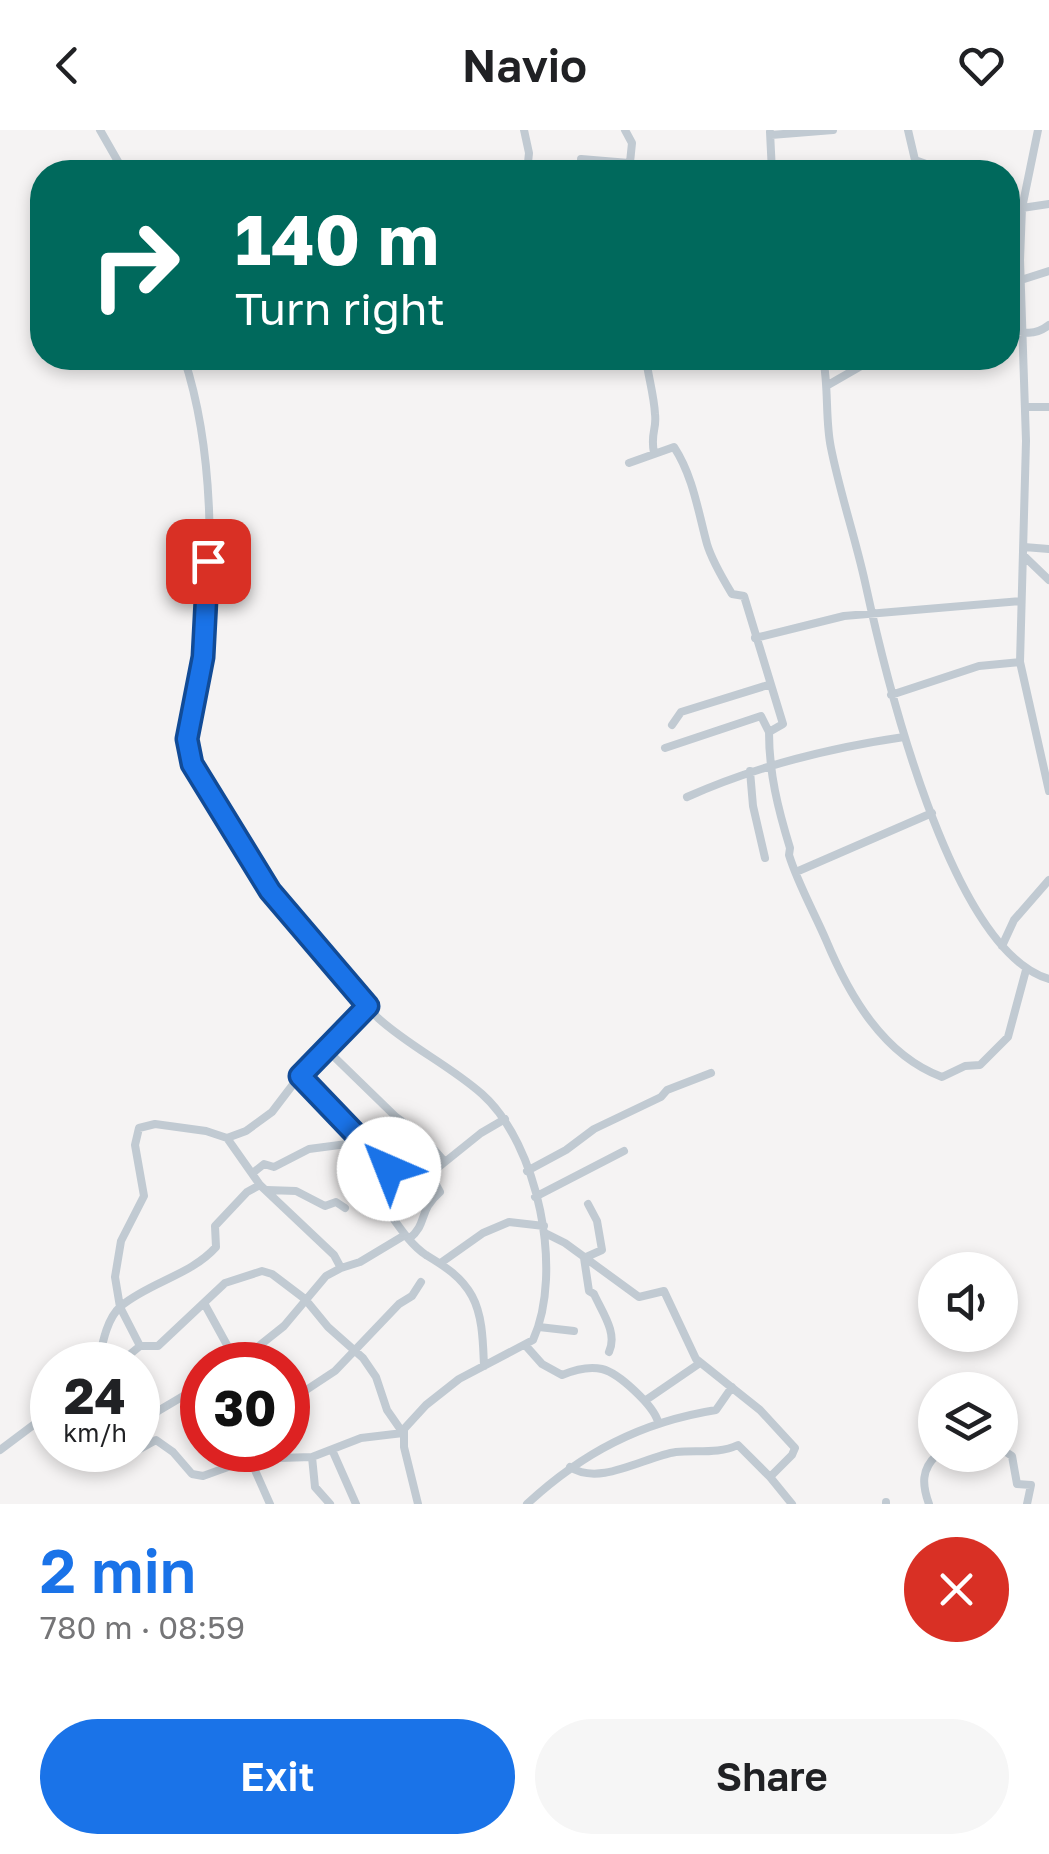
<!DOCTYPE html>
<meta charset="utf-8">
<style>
:root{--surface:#fff;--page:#f6f6f6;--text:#202124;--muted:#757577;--accent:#1a73e8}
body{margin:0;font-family:"Golos Text",sans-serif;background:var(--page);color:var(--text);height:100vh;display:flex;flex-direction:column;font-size:38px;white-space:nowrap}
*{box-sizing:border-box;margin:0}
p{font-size:32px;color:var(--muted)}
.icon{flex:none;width:55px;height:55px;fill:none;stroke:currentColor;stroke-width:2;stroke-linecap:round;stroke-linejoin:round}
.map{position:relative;height:1374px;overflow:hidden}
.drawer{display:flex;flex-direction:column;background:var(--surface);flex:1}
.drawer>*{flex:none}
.banner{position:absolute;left:30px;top:30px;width:990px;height:210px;border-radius:40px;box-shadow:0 5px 15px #0003;background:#00695c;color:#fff;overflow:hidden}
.buttons{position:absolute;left:918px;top:1122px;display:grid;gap:20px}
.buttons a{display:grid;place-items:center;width:100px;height:100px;border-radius:50%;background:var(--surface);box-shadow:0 5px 15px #0003;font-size:50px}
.speed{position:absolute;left:30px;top:1212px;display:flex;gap:20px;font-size:50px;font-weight:700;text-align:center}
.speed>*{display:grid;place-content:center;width:130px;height:130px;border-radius:50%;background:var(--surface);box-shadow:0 5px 15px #0003;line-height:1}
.speed small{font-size:25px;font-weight:400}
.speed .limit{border:15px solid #d22;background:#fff;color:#111}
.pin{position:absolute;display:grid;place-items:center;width:85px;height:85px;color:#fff;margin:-42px;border-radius:20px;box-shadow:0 5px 15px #0006}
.me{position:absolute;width:110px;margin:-55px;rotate:316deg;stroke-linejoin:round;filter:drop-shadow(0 0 8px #0008)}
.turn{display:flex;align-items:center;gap:35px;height:210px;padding:0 40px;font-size:45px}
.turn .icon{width:130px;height:130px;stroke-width:2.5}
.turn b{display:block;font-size:70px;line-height:85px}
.round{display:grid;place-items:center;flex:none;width:105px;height:105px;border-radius:52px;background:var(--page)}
.summary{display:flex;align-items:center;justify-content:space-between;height:170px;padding:0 40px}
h1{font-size:60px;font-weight:600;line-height:75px;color:var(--accent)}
.action{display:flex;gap:20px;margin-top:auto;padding:20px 40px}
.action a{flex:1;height:115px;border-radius:60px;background:var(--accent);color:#fff;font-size:40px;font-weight:600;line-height:115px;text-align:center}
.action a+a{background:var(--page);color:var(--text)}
header{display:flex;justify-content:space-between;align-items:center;height:130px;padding:0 40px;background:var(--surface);font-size:45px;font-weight:600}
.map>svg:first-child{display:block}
</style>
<header><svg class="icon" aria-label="back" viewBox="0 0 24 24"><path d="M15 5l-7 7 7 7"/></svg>Navio<svg class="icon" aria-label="heart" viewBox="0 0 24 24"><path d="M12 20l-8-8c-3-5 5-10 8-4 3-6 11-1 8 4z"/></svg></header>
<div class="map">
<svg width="1049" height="1374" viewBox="0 0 1049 1374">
<rect width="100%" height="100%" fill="#f5f3f3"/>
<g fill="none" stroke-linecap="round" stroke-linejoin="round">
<path stroke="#c1cad2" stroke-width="8" d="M100,0L124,42
M524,0L529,23L527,42
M625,0L632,13L629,42
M908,0L915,30L929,35L938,42
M1038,0L1022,78L1020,130L1026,311L1020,532L1049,661
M770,2L772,42
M771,5L833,0
M581,29L629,33
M1022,78L1049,74
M1021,150L1049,141
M1008,197C1023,204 1035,206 1049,195
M184,228C214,319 214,433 203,528C200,553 184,604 189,625C194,645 214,665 225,683C241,708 254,736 270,761C289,788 312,812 334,836C349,853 362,872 378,888C410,917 449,935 482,964C538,1014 564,1142 533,1210L459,1249L426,1275L404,1299V1317L418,1374
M646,228C648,246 654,265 655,284C657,300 650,303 654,323
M823,228C829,259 825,290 831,318C840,363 855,407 865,452C885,544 950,820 1049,849
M828,255L875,228
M1025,277H1049
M629,333L674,317C693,346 698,381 707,414C712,431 723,449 732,464L744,466L783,594L769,602C769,643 778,679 790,718L789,725C798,754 814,782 826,810C849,865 883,925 942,947L965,936L980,935L1008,907L1026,840
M1024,417L1049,419
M1025,427L1049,450
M755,508L844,486L1021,471
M891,565L979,536L1020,532
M672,595L681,582L768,555
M665,618L761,586L769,602
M750,641L753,676L765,728
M687,667C756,636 829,618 904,607
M796,742L932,683
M1002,816L1014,790L1049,750
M325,918L396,987L421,1005L444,1031
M300,946C335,983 371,1017 403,1056L390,1084C400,1098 411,1115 426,1125C444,1136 461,1146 472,1166C483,1186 483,1214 484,1236
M227,1008L260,1055L334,1125L341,1138L326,1146L284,1196L235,1235
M527,1041L566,1020L594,999L661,967L667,960L711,943
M254,1042L264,1034L274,1037L309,1019L362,1012
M267,1060L296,1061L325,1076L336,1072L345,1078
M535,1067L624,1021
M588,1074L597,1091L602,1120L584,1128L589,1161L594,1164C602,1182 618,1203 609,1222
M547,1104L565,1113L639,1167L664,1161L696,1229L760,1280L795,1318L792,1325L770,1347L792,1374
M409,1109C429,1092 417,1082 440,1062L430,1044L481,1003L505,989
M442,1132L483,1103L509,1092L544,1096
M341,1138L360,1132L405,1105
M204,1173L238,1235
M539,1197L574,1201
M140,1216H158L225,1153L262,1141L272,1144L305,1169L328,1197L363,1228L376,1247L387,1280L403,1303
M526,1216L542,1234L562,1245C574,1240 589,1236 602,1239C619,1243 654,1276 658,1292
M98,1235C102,1216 106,1189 121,1176C150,1152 191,1145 216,1117L215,1096L247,1062L260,1055
M117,1235L140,1216L120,1177L115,1147L121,1111L144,1066L135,1015L139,998L155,994L206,1001L227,1008L246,1001L272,982L304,940L368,876
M646,1270L700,1233
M288,1272L335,1241L399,1174L412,1166L421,1152
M138,1300L158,1281L202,1255
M1000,1318L1012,1326L1017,1354L1031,1355L1027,1374
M0,1320L52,1281
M126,1320H137
M138,1320L156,1310L173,1322L192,1344L203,1346L250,1329L312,1327L361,1308L403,1303
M333,1322L356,1374
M312,1327L315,1357L330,1374
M250,1329L270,1374
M570,1337C600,1357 646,1326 676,1322C697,1320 719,1324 738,1315L770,1347
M527,1374C582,1323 641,1292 716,1280L732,1257
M886,1374V1372
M929,1374C922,1355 921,1339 937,1325"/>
</g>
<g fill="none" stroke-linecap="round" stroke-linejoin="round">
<g stroke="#114b97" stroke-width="25">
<path id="route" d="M208,431L203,527L187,609L192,634L270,761L368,876L300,946L389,1039"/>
</g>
<use href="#route" stroke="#1a73e8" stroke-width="18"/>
</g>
</svg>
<div class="buttons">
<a><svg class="icon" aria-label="sound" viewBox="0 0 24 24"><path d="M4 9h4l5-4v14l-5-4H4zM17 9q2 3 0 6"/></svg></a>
<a><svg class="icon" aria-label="layers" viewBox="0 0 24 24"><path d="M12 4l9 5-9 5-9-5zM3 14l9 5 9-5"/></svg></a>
</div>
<div class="speed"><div>24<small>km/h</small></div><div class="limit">30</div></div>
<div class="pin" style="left:208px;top:431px;background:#d93025"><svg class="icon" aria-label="arrive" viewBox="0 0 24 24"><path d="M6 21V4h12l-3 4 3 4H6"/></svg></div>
<svg class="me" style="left:389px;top:1039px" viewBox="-20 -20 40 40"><circle r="19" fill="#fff"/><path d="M0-13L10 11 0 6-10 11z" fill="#1a73e8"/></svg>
<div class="banner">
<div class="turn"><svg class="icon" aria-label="right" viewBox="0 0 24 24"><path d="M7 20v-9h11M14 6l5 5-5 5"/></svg><div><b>140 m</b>Turn right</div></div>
</div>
</div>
<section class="drawer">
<div class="summary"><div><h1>2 min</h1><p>780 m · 08:59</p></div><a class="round" style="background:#d93025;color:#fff"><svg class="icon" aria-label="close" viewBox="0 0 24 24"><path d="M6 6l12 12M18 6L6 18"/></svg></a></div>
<div class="action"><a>Exit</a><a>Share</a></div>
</section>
